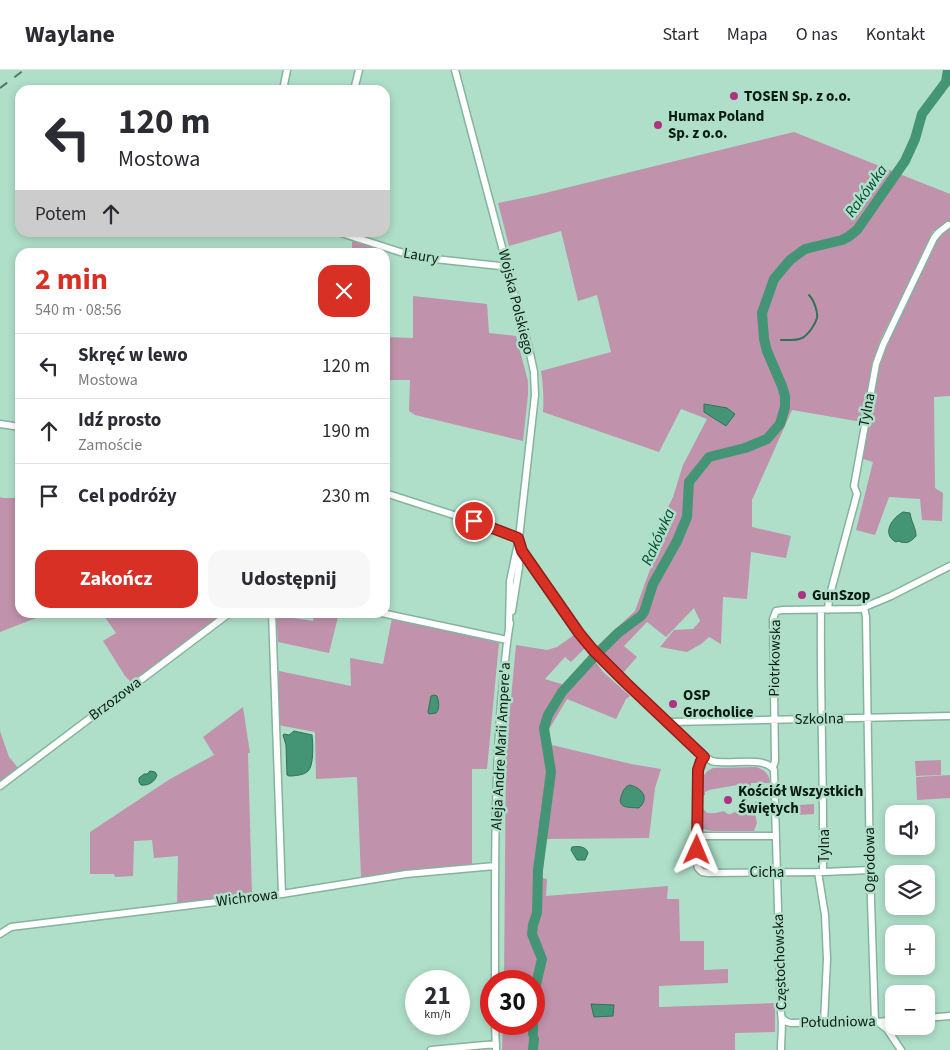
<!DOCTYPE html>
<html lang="pl">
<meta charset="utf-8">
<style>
:root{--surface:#fff;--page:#f7f7f7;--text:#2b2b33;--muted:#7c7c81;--line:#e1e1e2;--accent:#d93025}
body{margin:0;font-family:"Source Sans 3",sans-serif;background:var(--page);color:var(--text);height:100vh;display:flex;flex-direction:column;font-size:19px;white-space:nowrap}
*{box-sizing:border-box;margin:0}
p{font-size:16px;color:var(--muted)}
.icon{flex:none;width:28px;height:28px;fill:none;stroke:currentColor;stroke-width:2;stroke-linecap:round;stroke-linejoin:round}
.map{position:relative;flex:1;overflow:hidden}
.sheet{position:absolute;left:15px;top:178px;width:375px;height:370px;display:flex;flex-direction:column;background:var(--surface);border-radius:15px;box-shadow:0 2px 8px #0003}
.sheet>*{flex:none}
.guide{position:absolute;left:15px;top:15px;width:375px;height:152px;border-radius:15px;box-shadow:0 2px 8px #0003;background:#fff;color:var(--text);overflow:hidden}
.fabs{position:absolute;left:885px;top:735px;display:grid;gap:10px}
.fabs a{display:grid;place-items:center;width:50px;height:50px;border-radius:10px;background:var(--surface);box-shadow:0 2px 8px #0003;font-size:25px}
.speed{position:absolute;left:405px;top:900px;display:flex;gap:10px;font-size:25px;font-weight:700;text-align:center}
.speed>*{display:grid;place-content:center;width:65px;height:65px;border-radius:50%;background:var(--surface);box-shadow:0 2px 8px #0003;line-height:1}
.speed small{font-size:12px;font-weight:400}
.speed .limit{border:8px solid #d22;background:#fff;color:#111}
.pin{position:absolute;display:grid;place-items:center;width:42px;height:42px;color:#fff;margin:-21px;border:2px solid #fff;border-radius:50%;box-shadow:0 1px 5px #0007}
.me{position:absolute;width:55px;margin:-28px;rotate:1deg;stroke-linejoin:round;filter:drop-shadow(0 0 4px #0008)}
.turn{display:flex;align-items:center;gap:18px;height:105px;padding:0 20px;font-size:22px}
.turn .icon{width:65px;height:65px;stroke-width:2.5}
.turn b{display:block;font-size:35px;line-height:42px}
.then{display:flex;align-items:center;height:48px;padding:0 20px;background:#0003;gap:10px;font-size:19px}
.round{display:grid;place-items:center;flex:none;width:52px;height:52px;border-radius:15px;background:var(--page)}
.headline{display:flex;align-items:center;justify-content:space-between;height:85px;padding:0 20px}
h1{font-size:30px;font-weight:700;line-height:38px;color:var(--accent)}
.primary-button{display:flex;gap:10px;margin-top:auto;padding:10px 20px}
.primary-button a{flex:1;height:58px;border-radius:15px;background:var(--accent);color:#fff;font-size:20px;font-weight:700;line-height:58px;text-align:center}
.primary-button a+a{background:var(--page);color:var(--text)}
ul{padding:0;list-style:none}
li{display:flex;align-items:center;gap:15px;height:65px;padding:0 20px;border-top:1px solid var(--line)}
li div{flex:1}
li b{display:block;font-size:19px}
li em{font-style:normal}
header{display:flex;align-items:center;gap:30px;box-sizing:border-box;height:70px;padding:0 25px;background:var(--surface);border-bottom:1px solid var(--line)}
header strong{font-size:24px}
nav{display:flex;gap:28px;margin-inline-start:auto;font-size:18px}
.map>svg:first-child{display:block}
</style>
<header>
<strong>Waylane</strong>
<nav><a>Start</a><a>Mapa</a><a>O nas</a><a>Kontakt</a></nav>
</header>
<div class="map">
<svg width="950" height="980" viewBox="0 0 950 980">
<rect width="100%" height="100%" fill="#afdfc9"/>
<path fill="#c092ab" d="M794,62L950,124V326L934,327L935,418L943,423L942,451L922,450L920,429L889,427L875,465L856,460L873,392L860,388L880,287L935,170L948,159L933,161L903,225L880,270L874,291L862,352L792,340L752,430V457L791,466L786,488L751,482L747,529L723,527L721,574L709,567L701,574L687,582L660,577L674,560L693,559L700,551L694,538L666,567L647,552L624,576L637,587L623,603L596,577L635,541L652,494L650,493L661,452L673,427L683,395L707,349L681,339L659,382L543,342C544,328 543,315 541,301L611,282L597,225L578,231L561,161L509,176L498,133L537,125Z
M352,171L372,177V182H352Z
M413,226L487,234L489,263L516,266L528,311V325L523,371L415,345L409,341L410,310H385V267L413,268Z
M0,427L3,428H20V542L49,543L0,562Z
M102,543H225L131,612L125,606L103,571L116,563Z
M276,543H294L293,548L313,551L315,543H339L329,583L278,572Z
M392,548L499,573L487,699H472V795L408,800L361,807L357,707L316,709L315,662L278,655L279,601L351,616L350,588L383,594Z
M574,565L585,578L571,592L565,587L545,609L571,617L595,591L603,602L630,626L626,629L616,649L567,629L548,661L552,675L631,694L661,699L655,718L649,768L546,769L542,808L547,809L546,826L668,816L667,829H679L680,871H704V900L728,899V913L659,916V937L775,933V962L735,963V980H502L503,954H534V911H504L506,682L516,575L547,580L557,577Z
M243,637L250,683H248L252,825L177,834L178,786L154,788L152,770L134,771L133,806L115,807L114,804H90V762L170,709L214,685L203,667Z
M0,661L9,687L19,699L0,713Z
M941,690V705L916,706L915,691Z
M756,697C765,700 769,703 770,713H751V720H745L743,718L737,715L709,720L705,722V725L703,726L701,724C702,712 700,704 713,698Z
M950,705V728L917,730L916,707Z
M755,732H761L763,735L761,739L755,744L757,753L754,761H712L703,759C702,752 698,744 702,737C703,738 704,740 706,742C710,745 719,742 724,741C728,745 730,745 734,742L742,743Z
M814,734V744L797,745V739L799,735Z"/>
<path fill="#439575" stroke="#327158" d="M704,334L727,338L735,344L726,356L704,342Z
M903,442L910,443C911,451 916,458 916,466C910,473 906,474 898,471L896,472C881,464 892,448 903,442Z
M434,625L437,626C439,632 440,638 436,643L429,644L428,642L431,626Z
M294,661L312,665C313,673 314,696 308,701C305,705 294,706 289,706L287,705L286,675L283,665L284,664L289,665Z
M150,701L155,702L157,705C155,712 148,716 141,715L139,712V708L144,704H147Z
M630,715C642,718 650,728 639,738C628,737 616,739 622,724C624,719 625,717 630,715Z
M572,777C578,776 586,776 588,783L585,790H577L571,780Z
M591,934L614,935L613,946L594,947Z"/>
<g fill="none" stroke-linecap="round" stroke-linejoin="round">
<path stroke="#327158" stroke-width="2" d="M946,9L950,7
M781,270C788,270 795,271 802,268C808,265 815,255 817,248C818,242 814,230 809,225"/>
<path stroke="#439575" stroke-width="10" d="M600,581L618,563L641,546L644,542L653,514L677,471L687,447L689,412L709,387L745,378L767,369L780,354L785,337V326L782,316L767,281L764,269L762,243L774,209L790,190L805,179L842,170L848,167L857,160L905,91L915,69L922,44L946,12L948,0
M534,923L542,889L532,864L533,855L537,843L538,800L551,702L544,658L548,645L562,622L594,587
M533,954V964
M533,980L534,969"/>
<g stroke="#85b39e" stroke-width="9">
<path id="minor" d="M455,0L529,279L534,302L535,325L519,468L510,511L509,556
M283,20L287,0
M354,20L359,0
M338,162L416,187L500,196L506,195
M0,354L20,357
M385,423L491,457L519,468
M519,468L522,481L585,571L614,602L699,682C703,686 707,689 712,691C729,696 764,685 774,700L781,943C783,954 781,968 781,980
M864,537L866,547L870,800L875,952
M821,540C820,627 824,715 823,802
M828,540L829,528L857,424L854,416L876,294L883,275L934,168L939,162L948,155
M512,541L519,497L520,479
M272,542L282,824
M377,542L507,570
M668,654L672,652L950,646
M704,687L701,691L698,700L697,794L698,798L702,802L708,803L823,802L870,800
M773,697L775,691L773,549L776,541L783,540L860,539L891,526L950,496
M0,716L231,542
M698,766H776
M818,802L825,845L827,889L824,953
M0,864L11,857L19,856L282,824L406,804L495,796
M495,911C495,818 494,725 501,633C504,606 505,580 510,553
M926,948L950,946
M783,949L787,952L791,953L871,951C879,953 885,951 894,950
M879,953L887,959L901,980
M495,954L496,980
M431,980L496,974"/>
</g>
<use href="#minor" stroke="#fff" stroke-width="6"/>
<path stroke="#547465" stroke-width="2" stroke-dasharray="9 9" stroke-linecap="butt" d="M0,18L24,0"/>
</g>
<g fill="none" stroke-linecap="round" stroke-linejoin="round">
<g stroke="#8d1f18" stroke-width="12">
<path id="route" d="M474,451L518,468L522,481L579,563L593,580L626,613L704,687L701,691L698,700L697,780"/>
</g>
<use href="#route" stroke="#d93025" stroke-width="9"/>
</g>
<g fill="#af3282" stroke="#afdfc9" stroke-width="2">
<circle cx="734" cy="26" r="5"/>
<circle cx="658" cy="55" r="5"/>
<circle cx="802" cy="525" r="5"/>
<circle cx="673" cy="634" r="5"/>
<circle cx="728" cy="730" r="5"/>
</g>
<g text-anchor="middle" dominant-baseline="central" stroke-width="5" stroke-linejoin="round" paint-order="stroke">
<g font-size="15" font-weight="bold" fill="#091c14" stroke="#afdfc9" text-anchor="start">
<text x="744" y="26">TOSEN Sp. z o.o.</text>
<text x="668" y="46">Humax Poland<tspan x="668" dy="17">Sp. z o.o.</tspan></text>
<text x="812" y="525">GunSzop</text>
<text x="683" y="625">OSP<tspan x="683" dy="17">Grocholice</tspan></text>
<text x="738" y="721">Kościół Wszystkich<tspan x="738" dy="17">Świętych</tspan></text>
</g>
<g font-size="15" fill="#091c14" stroke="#afdfc9">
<text transform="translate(421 186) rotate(10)">Laury</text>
<text transform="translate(516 232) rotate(76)">Wojska Polskiego</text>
<text transform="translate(867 340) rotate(-79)">Tylna</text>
<text transform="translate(775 588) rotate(-89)">Piotrkowska</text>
<text transform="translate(115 629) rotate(-37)">Brzozowa</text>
<text transform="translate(819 649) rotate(-1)">Szkolna</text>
<text transform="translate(501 676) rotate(-87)">Aleja Andre Marii Ampere'a</text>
<text transform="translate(824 776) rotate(-90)">Tylna</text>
<text transform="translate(870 790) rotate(-91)">Ogrodowa</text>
<text x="767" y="802">Cicha</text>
<text transform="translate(247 828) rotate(-7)">Wichrowa</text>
<text transform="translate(780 892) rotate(-92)">Częstochowska</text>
<text transform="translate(838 952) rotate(-1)">Południowa</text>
</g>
<g font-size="16" font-style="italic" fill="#034b35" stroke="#afdfc9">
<text transform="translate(866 121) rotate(-54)">Rakówka</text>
<text transform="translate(658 467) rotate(-66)">Rakówka</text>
</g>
</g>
</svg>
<div class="fabs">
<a><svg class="icon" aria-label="sound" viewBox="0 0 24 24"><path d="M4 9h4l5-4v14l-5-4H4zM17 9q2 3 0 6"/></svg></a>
<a><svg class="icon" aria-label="layers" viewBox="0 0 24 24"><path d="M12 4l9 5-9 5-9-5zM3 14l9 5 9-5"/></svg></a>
<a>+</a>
<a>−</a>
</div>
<div class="speed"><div>21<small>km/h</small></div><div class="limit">30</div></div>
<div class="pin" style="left:474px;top:451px;background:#d93025"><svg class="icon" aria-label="arrive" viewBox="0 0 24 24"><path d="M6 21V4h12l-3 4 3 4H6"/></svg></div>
<svg class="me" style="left:697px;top:780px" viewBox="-20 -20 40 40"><path d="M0-17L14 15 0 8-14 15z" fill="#d93025" stroke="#fff" stroke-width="4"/></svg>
<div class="guide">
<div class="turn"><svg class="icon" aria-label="left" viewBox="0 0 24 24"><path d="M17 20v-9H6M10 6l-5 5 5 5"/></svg><div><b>120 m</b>Mostowa</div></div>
<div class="then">Potem<svg class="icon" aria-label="ahead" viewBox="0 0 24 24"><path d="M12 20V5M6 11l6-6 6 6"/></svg></div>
</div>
<section class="sheet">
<div class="headline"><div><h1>2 min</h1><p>540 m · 08:56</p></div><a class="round" style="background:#d93025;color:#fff"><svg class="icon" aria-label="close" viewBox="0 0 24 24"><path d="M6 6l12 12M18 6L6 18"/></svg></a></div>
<ul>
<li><svg class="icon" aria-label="left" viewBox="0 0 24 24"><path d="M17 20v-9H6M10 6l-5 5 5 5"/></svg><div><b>Skręć w lewo</b><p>Mostowa</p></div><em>120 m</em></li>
<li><svg class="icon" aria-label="ahead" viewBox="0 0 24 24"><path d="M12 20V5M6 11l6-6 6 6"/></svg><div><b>Idź prosto</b><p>Zamoście</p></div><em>190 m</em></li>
<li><svg class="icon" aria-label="arrive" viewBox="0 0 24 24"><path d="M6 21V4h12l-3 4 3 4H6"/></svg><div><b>Cel podróży</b></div><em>230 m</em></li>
</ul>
<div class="primary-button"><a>Zakończ</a><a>Udostępnij</a></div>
</section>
</div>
